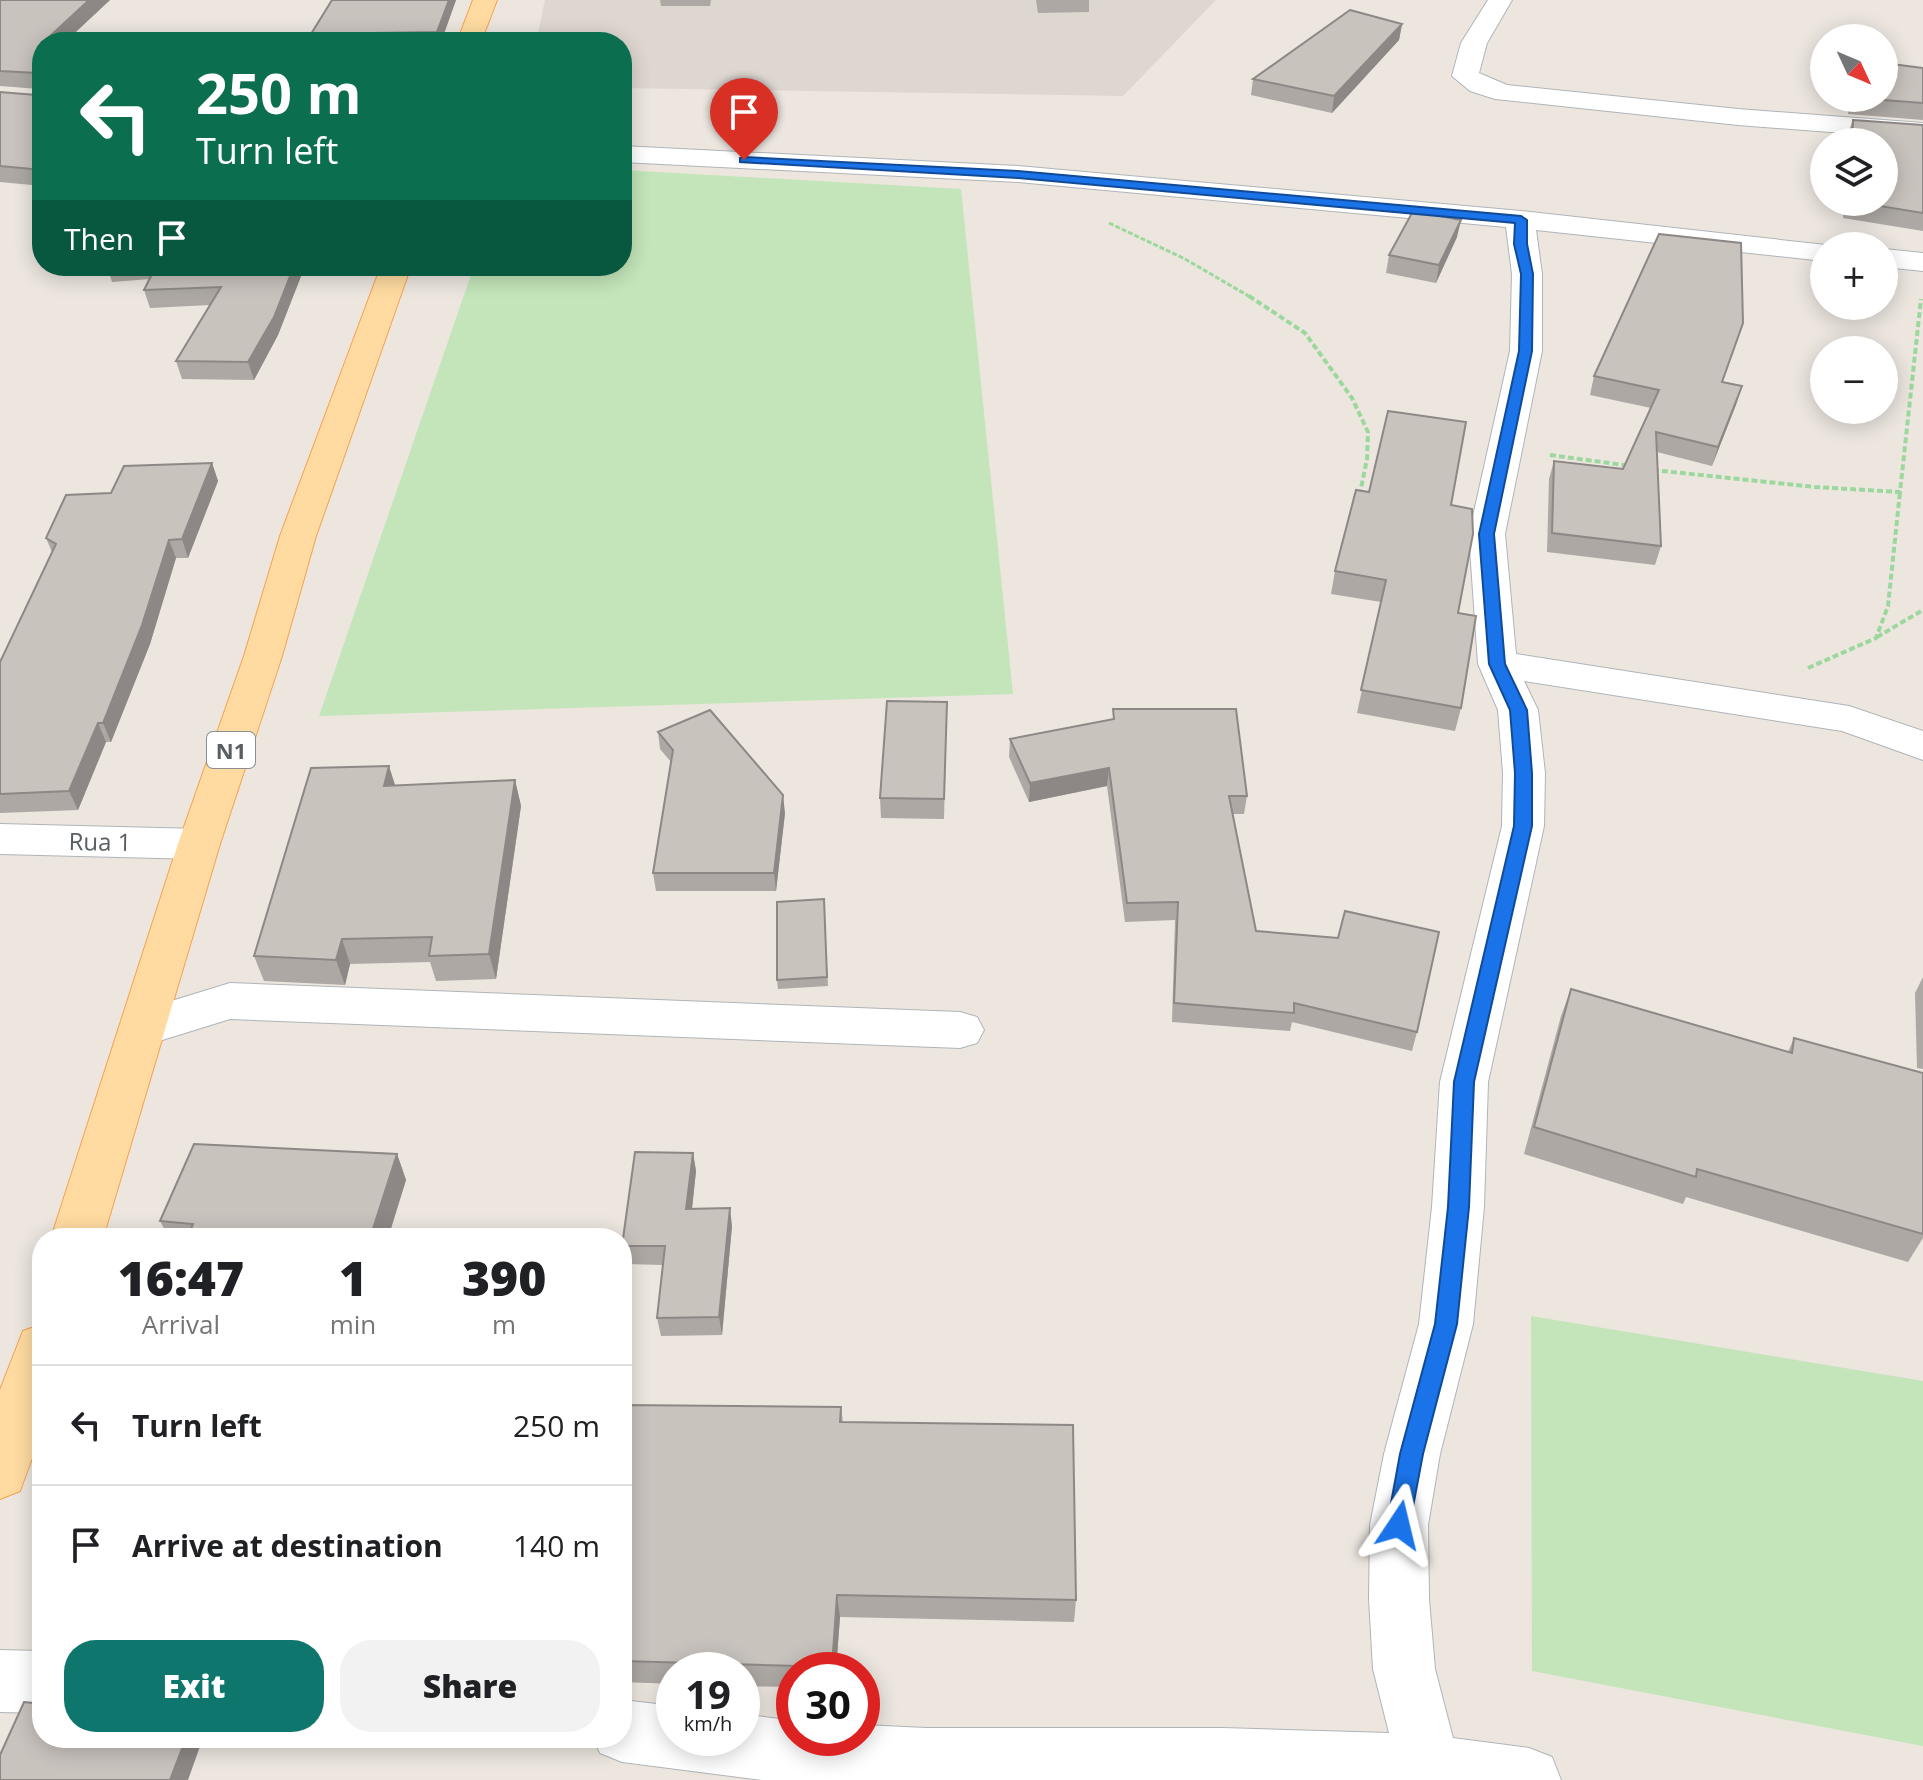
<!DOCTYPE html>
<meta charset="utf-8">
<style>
:root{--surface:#fff;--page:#f2f2f2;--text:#202124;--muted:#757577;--line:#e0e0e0;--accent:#0f766e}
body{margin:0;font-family:"Open Sans",sans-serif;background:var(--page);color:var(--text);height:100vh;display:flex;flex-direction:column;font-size:30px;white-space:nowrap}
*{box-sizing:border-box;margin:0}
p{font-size:26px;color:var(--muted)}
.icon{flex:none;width:44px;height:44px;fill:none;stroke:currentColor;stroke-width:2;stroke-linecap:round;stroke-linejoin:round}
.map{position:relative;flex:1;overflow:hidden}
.drawer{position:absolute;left:32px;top:1228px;width:600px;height:520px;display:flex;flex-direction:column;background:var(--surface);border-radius:32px;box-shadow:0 4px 20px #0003}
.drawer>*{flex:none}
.top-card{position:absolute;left:32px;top:32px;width:600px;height:244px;border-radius:32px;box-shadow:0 4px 20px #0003;background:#0b6e4f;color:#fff;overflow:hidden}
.needle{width:52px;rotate:134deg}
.buttons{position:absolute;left:1810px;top:24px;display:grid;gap:16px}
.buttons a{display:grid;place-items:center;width:88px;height:88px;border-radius:50%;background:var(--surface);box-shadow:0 4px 20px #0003;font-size:40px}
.speed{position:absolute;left:656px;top:1652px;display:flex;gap:16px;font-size:40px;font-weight:700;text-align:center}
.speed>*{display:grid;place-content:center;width:104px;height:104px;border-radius:50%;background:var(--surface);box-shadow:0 4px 20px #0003;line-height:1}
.speed small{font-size:20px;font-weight:400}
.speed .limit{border:12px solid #d22;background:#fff;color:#111}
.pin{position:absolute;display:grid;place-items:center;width:68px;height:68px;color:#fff;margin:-82px -34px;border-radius:50% 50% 50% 0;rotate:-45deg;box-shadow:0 0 8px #0007}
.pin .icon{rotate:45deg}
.me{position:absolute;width:88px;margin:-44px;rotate:10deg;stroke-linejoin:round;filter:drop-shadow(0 0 6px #0008)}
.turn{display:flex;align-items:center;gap:28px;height:168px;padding:0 32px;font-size:36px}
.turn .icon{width:104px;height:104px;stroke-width:2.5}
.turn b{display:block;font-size:56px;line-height:68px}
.then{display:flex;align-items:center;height:76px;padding:0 32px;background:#0003;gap:16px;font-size:30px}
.eta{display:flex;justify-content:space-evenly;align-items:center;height:136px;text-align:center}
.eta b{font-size:48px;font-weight:800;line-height:56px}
.cta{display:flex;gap:16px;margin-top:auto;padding:16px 32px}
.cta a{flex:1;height:92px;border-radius:32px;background:var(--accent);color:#fff;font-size:32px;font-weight:800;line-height:92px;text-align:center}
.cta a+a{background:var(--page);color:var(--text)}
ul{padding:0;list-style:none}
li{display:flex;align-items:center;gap:24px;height:120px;padding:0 32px;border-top:2px solid var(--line)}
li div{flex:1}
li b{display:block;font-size:30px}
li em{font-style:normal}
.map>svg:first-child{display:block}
</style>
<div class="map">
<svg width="1923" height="1780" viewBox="0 0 1923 1780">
<rect width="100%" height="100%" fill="#ece6df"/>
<path fill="#ded7d0" d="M545,0H1216L1123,96L622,88V42H536Z"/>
<path fill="#c3e5b9" d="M622,170L961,189L1013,694L319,716L474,266H622Z
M1531,1316L1923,1381V1746L1532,1671Z"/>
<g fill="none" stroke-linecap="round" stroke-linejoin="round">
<g stroke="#b0b4b8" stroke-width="2">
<path id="minor" d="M1488,0H1512L1487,43L1479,73L1507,85L1738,109L1923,123V139L1738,125L1495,99L1470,91L1452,76L1461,43Z
M622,146L1018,166L1521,211L1835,246H1824V261L1536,230L1542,274V351L1505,534L1516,654L1849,706L1923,731V760L1842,731L1524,681L1538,710L1545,773L1544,826L1488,1082L1484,1207L1473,1324L1440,1454L1428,1525L1429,1599L1435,1669L1453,1738L1529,1748L1552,1757L1561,1780H762L622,1762L600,1753L593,1738H622V1700L674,1706V1738H742V1714L794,1721V1738H862V1725L926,1728H1223L1389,1733L1373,1669L1369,1599L1370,1525L1384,1454L1419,1324L1432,1207L1440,1082L1502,826L1503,773L1498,710L1478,664L1469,534L1510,351L1512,274L1506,227L1018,182L622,162Z
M1884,249L1923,253V271L1884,267Z
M0,824L199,829L214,833L220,844L214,855L199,859L0,854Z
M230,983L960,1012L977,1017L984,1030L977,1043L960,1048L230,1019L143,1046L126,1041L119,1028L126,1015Z
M0,1650L42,1651V1713L0,1712Z"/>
</g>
<g stroke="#f6a14d" stroke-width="2">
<path id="major" d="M473,0H497L481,42H457Z
M381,266H411L316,536L282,656L220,844L103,1238H51L178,844L244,656L280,536Z
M42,1324V1431L20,1491L0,1499V1390L23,1331Z"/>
</g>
<path stroke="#9cd89e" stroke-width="3" stroke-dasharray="5 2" stroke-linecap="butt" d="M1109,223L1185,259L1252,298"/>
<path stroke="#9cd89e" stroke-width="4" stroke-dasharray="6 3" stroke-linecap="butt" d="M1249,296L1305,333L1352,398L1368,432L1367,459L1359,498
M1550,455L1631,466
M1653,470L1815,487L1900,492L1921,299
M1877,637L1923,610
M1808,668L1876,638L1888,606L1900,492"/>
<use href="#minor" fill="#fff" fill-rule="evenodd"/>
<use href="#major" fill="#ffdba1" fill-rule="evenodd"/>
</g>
<path fill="#ada8a3" d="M0,0H110L65,42H42V186L0,182V92L36,95L39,92V89L0,86Z
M332,0H456L441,42H313L311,34Z
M660,0H711L710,6H661Z
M1036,0H1089V12L1038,13Z
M1402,24L1399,40L1332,113L1251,95L1253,79Z
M1923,68V120L1848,114L1849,98H1884Z
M1853,120L1923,125V231L1843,218L1844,202H1884V142H1847V136Z
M1457,237L1436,283L1386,273L1389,255Z
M107,266H305L278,335L254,380L182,379L176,361L210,305L150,308L144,290L150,279L112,282Z
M1594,376L1722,382L1742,386L1712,466L1657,452L1661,546L1655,565L1547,552L1549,479L1554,461L1623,469L1651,408L1590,395Z
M212,463L218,481L188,558H176L150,644L111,742H106L78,810L0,813V662L52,552L46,538L111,493Z
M1369,492L1451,505L1458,613L1461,708L1455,731L1357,713L1381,602L1331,594L1335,571Z
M947,702L944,819L881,818L880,798Z
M1113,709L1247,796L1244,814H1233L1256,931L1417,1032L1412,1051L1292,1022L1290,1031L1172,1022L1175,920L1125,922L1107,786L1029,802L1009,757L1010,739L1113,719Z
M658,732L785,813L776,891H656L653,873L671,762L660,749Z
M515,780L521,806L496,979L436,981L430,962L350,964L345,985L264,981L254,956L395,786Z
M824,899L828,986L778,989L777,980Z
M1923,977V1069L1917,1068L1915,993Z
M1571,989L1788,1052L1794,1038L1923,1073V1238L1908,1262L1686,1197L1683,1204L1524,1154L1561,1016Z
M693,1153L696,1171L692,1209L732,1226L722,1335L661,1336L657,1318L663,1265L626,1264L622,1249V1242Z
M397,1154L406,1180L388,1238H169L160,1221Z
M622,1405L841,1407L843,1422L1076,1600L1074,1622L840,1617L836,1670H794V1687L742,1686V1670H674V1684L622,1682Z"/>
<path fill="#8d8885" d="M89,0H110L65,42H48L47,39Z
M449,0H456L441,42H439L437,32Z
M1402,24L1399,40L1332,113L1334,96Z
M1461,220L1457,237L1436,283L1439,265Z
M294,266H305L278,335L254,380L248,362Z
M1742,386L1736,405L1712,466L1718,447Z
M212,463L218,481L188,558L182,539Z
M169,540L176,558L150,644L111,742L103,723Z
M98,723L106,742L78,810L69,791Z
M389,766L397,791L384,786Z
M1109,768L1107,786L1029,802L1030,783Z
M515,780L521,806L496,979L489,954Z
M783,795L785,813L776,891L774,873Z
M342,939L350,964L345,985L336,960Z
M693,1153L696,1171L690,1227L686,1209Z
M397,1154L406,1180L388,1238H370Z
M730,1208L732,1226L722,1335L719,1317Z
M837,1595L840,1617L836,1670H832Z
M186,1738H203L188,1780H170Z"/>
<path fill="#c9c3be" stroke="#8d8885" stroke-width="2" d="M0,0H89L47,39L61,42H42V170L0,166V92L36,95L39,92V76L37,73L0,71Z
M332,0H449L437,32L311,34Z
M1350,10L1402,24L1334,96L1253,79Z
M1884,63L1923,68V103L1857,98H1884Z
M1853,120L1923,125V213L1855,202H1884V142H1852Z
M1413,211L1461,220L1439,265L1389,255Z
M1659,234L1741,243L1743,323L1722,382L1742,386L1718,447L1656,432L1661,546L1552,533L1554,461L1623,469L1659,390L1594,376Z
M156,266H294L274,317L248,362L176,361L221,287L144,290Z
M1388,411L1466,422L1451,505L1472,509L1473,534L1458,613L1476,616L1461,708L1361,690L1386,580L1335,571L1356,490L1369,492Z
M212,463L182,539L169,540L142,625L103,723H98L69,791L0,794V662L56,544L46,538L66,495L111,493L124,466Z
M887,701L947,702L944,799L880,798Z
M1113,709H1236L1247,796H1229L1256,931L1338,938L1345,911L1439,932L1417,1032L1294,1003V1013L1174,1003L1178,902L1127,903L1109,768L1030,783L1010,739L1114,719Z
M710,710L783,795L774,873H653L673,750L658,732Z
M389,766L384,786L515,780L489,954L429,956L432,937L342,939L336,960L254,956L311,768Z
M824,899L827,977L777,980V902Z
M1571,989L1792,1053L1794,1038L1923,1073V1234L1697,1169L1696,1177L1534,1127Z
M194,1144L397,1154L370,1238H187L193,1224L160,1221Z
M635,1152L693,1153L686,1209L730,1208L719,1317L657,1318L665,1246H622Z
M622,1405L841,1407L840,1422L1073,1425L1076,1600L837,1595L832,1667L622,1661Z
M24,1702L42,1704V1738H186L170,1780H0V1755Z"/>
<path fill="#1a73e8" stroke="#114b97" stroke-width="2" d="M744,157L1018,171L1521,216L1527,220V244L1533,274L1532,351L1494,534L1505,664L1527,710L1532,773V826L1474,1082L1469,1207L1457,1324L1423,1454L1408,1533L1399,1537L1390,1533L1387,1525L1400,1454L1435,1324L1448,1207L1454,1082L1514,826L1515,773L1510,710L1489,664L1479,534L1519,351L1521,274L1514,244L1515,223L1018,178L740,162V158Z"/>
<g text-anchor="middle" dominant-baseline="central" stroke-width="6" stroke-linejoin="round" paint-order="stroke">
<rect fill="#fff" stroke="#8a8e90" stroke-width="2" x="207" y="732" width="48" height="36" rx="6"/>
<g font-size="22" font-weight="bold" fill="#585e61">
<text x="231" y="750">N1</text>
</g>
<g font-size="24" fill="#585e61" stroke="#fff">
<text transform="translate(100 841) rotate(1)">Rua 1</text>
</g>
</g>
</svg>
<div class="buttons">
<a><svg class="needle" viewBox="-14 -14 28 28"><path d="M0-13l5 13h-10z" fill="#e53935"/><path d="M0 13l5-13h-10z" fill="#757577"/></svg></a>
<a><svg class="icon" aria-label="layers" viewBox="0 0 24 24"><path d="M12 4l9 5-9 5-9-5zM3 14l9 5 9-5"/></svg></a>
<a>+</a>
<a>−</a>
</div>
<div class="speed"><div>19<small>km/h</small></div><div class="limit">30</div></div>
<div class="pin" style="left:744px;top:160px;background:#d93025"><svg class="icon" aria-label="arrive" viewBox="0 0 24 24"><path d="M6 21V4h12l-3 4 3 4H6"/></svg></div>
<svg class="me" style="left:1399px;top:1525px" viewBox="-20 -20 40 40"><path d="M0-17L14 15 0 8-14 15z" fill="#1a73e8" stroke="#fff" stroke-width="4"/></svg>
<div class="top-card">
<div class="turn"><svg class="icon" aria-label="left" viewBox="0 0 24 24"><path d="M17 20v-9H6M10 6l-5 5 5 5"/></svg><div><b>250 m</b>Turn left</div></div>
<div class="then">Then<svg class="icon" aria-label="arrive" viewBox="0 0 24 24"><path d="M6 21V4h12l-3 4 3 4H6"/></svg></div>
</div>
<section class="drawer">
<div class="eta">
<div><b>16:47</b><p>Arrival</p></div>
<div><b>1</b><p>min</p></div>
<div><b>390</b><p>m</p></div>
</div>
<ul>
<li><svg class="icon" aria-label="left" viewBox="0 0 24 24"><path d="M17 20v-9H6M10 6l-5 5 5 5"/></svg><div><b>Turn left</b></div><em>250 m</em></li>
<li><svg class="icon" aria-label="arrive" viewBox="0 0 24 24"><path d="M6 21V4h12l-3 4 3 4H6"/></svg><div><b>Arrive at destination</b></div><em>140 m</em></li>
</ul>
<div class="cta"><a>Exit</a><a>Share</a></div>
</section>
</div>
